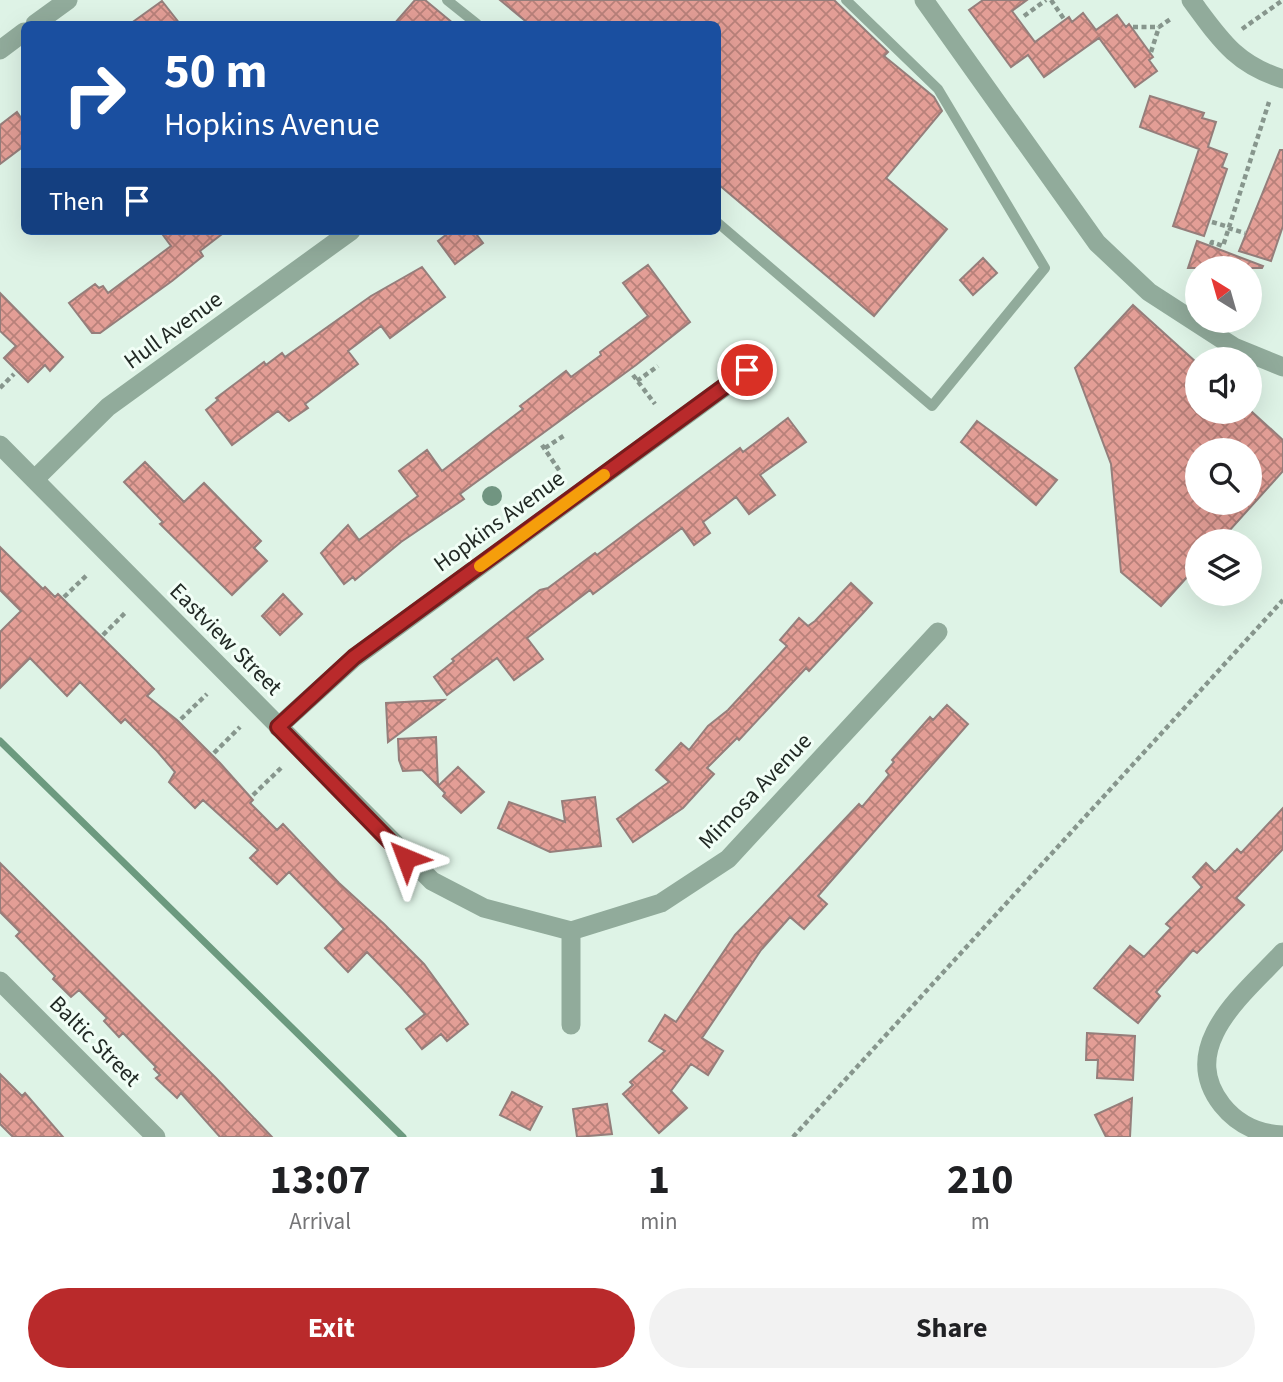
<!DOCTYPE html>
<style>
:root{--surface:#fff;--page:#f2f2f2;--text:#202124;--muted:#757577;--accent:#b92a2b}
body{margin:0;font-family:"Source Sans 3",sans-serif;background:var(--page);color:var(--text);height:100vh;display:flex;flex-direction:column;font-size:26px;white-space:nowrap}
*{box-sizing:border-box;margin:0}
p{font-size:23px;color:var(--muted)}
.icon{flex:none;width:38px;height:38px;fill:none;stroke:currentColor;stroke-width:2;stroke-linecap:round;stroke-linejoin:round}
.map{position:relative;height:1137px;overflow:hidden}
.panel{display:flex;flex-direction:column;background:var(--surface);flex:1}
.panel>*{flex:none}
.hud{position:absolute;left:21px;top:21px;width:700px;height:214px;border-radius:10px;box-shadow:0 7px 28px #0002;background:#1a4fa0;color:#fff;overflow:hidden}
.needle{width:46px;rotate:323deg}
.fabs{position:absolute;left:1185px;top:256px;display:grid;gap:14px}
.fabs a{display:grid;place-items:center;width:77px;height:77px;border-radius:50%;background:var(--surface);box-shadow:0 7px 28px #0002;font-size:35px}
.pin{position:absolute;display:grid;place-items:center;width:60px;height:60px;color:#fff;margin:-30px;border:4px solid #fff;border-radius:50%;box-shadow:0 2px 7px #0007}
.me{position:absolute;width:77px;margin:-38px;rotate:316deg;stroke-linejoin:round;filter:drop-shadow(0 0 5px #0008)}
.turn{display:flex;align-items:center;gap:24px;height:147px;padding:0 28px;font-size:32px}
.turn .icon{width:91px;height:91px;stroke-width:2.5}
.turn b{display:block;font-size:49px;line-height:60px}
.then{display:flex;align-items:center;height:66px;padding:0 28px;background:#0003;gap:14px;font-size:26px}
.eta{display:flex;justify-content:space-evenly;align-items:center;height:119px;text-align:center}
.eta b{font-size:42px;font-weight:700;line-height:49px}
.primary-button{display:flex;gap:14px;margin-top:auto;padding:14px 28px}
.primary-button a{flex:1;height:80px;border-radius:42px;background:var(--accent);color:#fff;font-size:28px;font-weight:700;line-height:80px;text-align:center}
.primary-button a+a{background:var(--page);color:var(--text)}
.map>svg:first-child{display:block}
</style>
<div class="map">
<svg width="1283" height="1137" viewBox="0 0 1283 1137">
<defs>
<pattern id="building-cross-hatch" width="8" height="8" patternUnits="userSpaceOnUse" patternTransform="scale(1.75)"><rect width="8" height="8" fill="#e39e96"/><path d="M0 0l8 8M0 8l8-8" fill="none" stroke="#b8817a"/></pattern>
</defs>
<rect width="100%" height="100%" fill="#def3e6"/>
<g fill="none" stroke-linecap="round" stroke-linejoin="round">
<path stroke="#6c9a7f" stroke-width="7" d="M0,741L403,1137"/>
</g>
<path fill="url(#building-cross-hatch)" stroke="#957e7b" stroke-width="2" fill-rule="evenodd" d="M415,0H425L454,24H394Z
M500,0H834L888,52L884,56L934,97L942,111L886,178L947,229L874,316L718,184V24H529Z
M983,0H1027L1012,11L1035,42L1069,17L1072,22L1083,13L1096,30L1117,15L1126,27L1129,24L1153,57L1149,60L1157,71L1135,87L1099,38L1044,77L1028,55L1011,67L969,10Z
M162,1L180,24H130Z
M1150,96L1204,113L1202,118L1216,122L1208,147L1227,154L1222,167L1227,169L1204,236L1173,226L1199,149L1140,127Z
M17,112L24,122V146L0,164V125Z
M1280,150H1283V226L1271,261L1239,251Z
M160,231H226L200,251L203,256L172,281L100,333H92L69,303L95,284L99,288L103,286L108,293L171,246Z
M451,231H474L483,243L455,264L438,241Z
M1197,241L1263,266L1262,268H1188Z
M983,258L997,273L973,295L960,280Z
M648,265L690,322L636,365L460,494L464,499L401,542L355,580L353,577L344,584L321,553L348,525L359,540L418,496L399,471L427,450L442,471L523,409L520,406L566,371L571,377L601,355L600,352L648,316L623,283Z
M422,267L445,297L390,338L381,326L348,351L358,364L305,404L308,408L289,421L278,411L232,445L206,410L218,400L216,398L264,362L266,365L282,353L285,357L371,296Z
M0,293L63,357L50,371L45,365L28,382L4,358L16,346L0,331Z
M1133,305L1197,363V411H1251L1283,440V471L1220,541H1197V566L1161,606L1121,572L1111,464L1075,368ZM1197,450H1250V502H1197Z
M788,418L806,442L760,475L775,495L749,514L736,497L703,522L710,533L694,545L682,528L593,594L590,590L527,638L543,659L514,680L497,658L447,695L434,677L454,661L452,659L540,590L548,588L595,553L597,555L740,448L743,452Z
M977,421L1057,480L1036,505L961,442Z
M145,462L184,502L204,483L261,541L254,548L267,561L232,595L160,524L163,522L124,482Z
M0,547L43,589L45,587L55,597L58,594L126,661L154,689L147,696L177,720L220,763L253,800L250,803L277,830L283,824L339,883L384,924L424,964L468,1024L447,1041L441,1034L422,1049L406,1029L425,1014L400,986L367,952L348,972L325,948L344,929L330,914L289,872L277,884L250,858L258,850L203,800L195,808L169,782L175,772L157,751L125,719L121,723L80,682L67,696L30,658L0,688V632L21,611L0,590Z
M851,583L872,603L864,612L809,671L806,668L739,740L737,738L707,768L714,774L683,808L633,842L617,819L669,782L656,770L681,743L689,750L708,726L728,710L787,646L780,640L799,618L808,626L815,621Z
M283,594L302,614L280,635L262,616Z
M444,700L388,742L386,703Z
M947,705L968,724L818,896L827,904L804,929L790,917L761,950L702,1038L723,1051L708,1075L691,1064L671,1091L687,1108L659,1133L623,1094L633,1085L630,1082L665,1051L649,1041L665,1015L676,1022L735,935L859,804L862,807L889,775L886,771L894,762L892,760L930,717L933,720Z
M436,737L438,786L422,770L403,771L399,760L398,739Z
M458,767L484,792L461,813L443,796L445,793L438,786Z
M595,797L601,846L550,852L498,828L509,802L565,822L562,801Z
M1283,808V849L1236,898L1244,905L1197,953L1193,950L1156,992L1160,996L1138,1023L1094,988L1130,946L1144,957L1171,928L1166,924L1202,887L1193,877L1206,863L1215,872L1237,849L1241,853Z
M0,863L216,1078L272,1137H220L181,1093L177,1098L156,1078L160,1075L154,1069L156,1067L123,1033L119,1037L104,1021L107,1018L79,990L71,997L53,979L55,976L16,936L20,932L0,912Z
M1087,1033L1135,1036L1133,1080L1097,1078L1098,1060H1086Z
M0,1074L22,1096L25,1093L63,1137H13L0,1124Z
M512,1092L542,1107L530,1130L500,1115Z
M1132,1098L1130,1137H1106L1095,1115Z
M607,1104L612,1134L577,1137L573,1109Z"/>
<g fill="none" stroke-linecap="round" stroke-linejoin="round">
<path stroke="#87968d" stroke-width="4.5" stroke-dasharray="5 3.5" stroke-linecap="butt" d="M1051,0L1064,19
M1024,16L1046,0
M1133,27H1159L1172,18
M1242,29L1283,0
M1151,52L1159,27
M1212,222L1229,227
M1228,228L1245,233
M1211,245L1212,242L1223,246L1269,102
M633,375L655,404
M637,381L658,366
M0,388L14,374
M542,445L561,473
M545,448L565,435
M64,597L88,574
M103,635L126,612
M181,719L207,694
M214,753L240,727
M253,795L281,768
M793,1137L1283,600"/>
<path stroke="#91ab9b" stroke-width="10" d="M447,0L477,24
M718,223L932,406L1045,268L938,89L846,0"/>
<path stroke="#91ab9b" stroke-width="19" d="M924,0L1097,243L1149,292L1234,347L1283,367
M1191,0C1220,39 1235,64 1283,79
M0,445L432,881L484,908L571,931
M35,479L108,407L351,231
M278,727L354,658L756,364
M571,931L661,903L728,859L938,632
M571,931V1025
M1283,952C1245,993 1176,1046 1222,1105C1238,1125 1258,1134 1283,1135
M0,981L156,1137"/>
<path stroke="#91ab9b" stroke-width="19" d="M35,24L68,0
M0,50L24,32"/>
</g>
<circle fill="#719581" cx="492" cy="496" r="10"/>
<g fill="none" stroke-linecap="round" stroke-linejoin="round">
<g stroke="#781b1c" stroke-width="18">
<path id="route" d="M406,858L278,727L354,657L747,370"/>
</g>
<use href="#route" stroke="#b92a2b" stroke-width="12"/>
<path stroke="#f59e0b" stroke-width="12" d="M480,566L604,475"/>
</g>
<g text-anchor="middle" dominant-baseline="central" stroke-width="6" stroke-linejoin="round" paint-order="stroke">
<g font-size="23" fill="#212924" stroke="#f1fef6">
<text transform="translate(173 330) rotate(-36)">Hull Avenue</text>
<text transform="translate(499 521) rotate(-36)">Hopkins Avenue</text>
<text transform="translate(226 639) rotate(45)">Eastview Street</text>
<text transform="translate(755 791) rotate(-46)">Mimosa Avenue</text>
<text transform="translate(95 1041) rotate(45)">Baltic Street</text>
</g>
</g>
</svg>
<div class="fabs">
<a><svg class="needle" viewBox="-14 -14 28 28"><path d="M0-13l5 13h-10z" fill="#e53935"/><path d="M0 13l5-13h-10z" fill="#757577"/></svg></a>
<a><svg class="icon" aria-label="sound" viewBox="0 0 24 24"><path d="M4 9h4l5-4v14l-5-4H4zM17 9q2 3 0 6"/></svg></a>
<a><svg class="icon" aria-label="search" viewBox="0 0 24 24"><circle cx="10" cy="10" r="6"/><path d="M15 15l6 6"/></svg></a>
<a><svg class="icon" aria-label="layers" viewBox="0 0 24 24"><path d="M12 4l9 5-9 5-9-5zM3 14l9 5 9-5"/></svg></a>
</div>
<div class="pin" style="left:747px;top:370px;background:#d93025"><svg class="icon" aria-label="arrive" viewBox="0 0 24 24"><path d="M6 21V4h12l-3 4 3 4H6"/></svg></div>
<svg class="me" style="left:406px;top:858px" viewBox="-20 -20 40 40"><path d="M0-17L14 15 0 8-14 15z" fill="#b92a2b" stroke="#fff" stroke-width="4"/></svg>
<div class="hud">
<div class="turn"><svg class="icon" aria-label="right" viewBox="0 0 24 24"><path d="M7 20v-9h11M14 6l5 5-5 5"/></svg><div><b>50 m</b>Hopkins Avenue</div></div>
<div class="then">Then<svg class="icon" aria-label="arrive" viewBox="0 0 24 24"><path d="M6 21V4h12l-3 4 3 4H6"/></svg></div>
</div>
</div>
<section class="panel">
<div class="eta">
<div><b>13:07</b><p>Arrival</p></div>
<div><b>1</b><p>min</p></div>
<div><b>210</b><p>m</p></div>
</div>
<div class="primary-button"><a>Exit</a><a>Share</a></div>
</section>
